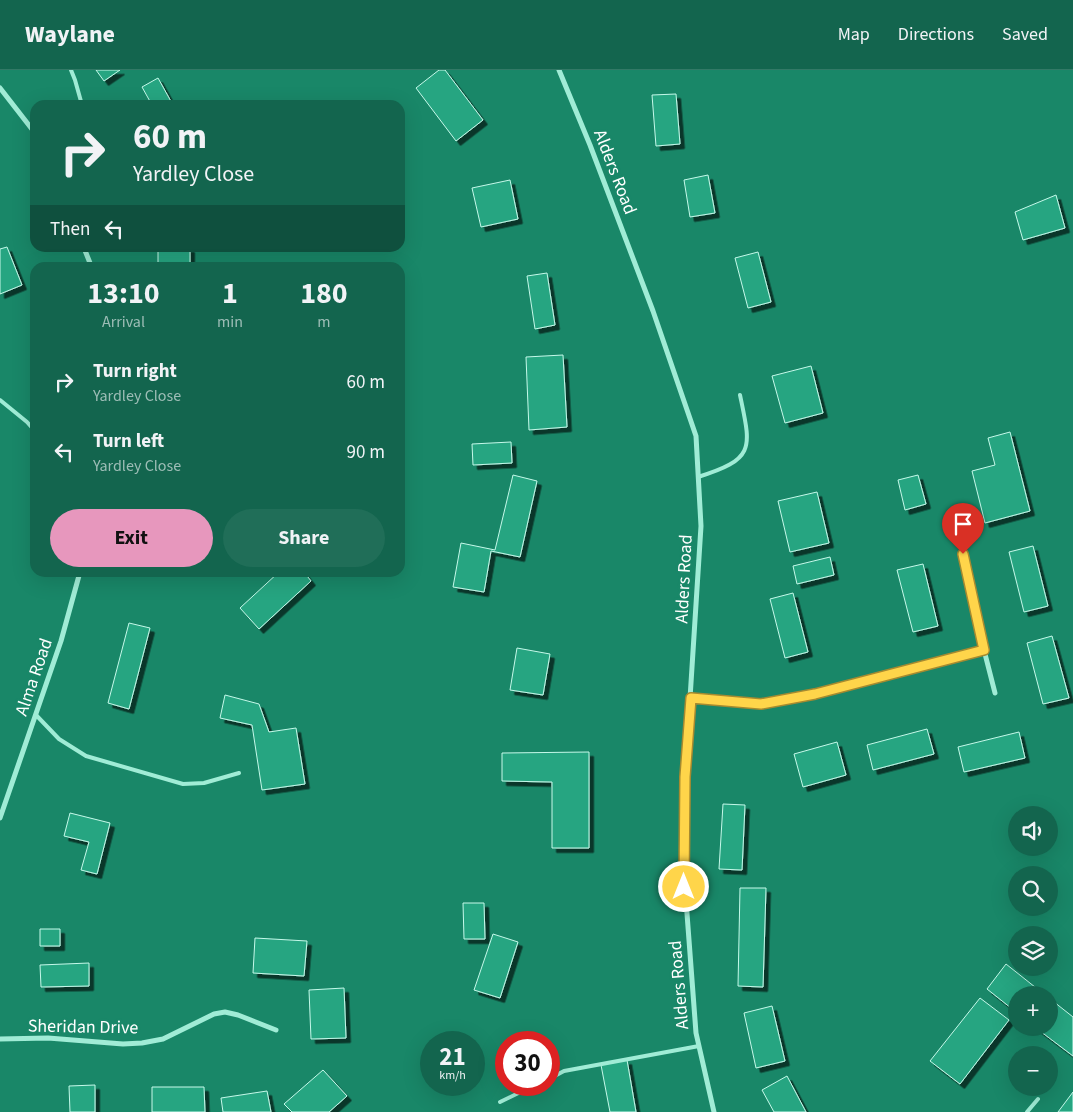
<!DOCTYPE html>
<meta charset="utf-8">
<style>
:root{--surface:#13654e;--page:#206e58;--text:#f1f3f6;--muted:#9dbdb6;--line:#327966;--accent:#e797bd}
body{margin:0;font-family:"Source Sans 3",sans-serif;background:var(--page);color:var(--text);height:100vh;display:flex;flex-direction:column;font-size:19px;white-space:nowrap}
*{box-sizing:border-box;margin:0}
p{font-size:16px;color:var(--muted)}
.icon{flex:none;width:28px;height:28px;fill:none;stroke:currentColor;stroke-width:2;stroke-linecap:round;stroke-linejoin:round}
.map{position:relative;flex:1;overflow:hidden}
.panel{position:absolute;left:30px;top:192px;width:375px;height:315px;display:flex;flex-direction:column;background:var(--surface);border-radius:15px;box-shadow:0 5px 20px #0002}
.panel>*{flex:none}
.top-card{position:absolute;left:30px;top:30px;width:375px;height:152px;border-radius:15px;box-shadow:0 5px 20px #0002;background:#13654e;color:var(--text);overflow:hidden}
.tools{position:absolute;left:1008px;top:736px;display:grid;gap:10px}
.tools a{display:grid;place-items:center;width:50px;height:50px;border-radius:50%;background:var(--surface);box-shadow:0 5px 20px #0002;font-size:25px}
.speed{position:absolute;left:420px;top:961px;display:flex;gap:10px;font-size:25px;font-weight:700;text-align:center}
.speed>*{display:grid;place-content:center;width:65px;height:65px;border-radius:50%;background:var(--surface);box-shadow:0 5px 20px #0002;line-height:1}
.speed small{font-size:12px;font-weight:400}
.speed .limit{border:8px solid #d22;background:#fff;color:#111}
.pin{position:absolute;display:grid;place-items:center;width:42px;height:42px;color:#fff;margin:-51px -21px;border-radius:50% 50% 50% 0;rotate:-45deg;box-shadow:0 0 5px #0007}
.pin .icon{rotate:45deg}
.me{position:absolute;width:55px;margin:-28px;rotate:0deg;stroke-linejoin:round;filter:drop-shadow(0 0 4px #0008)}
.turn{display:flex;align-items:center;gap:18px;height:105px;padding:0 20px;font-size:22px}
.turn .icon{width:65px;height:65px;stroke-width:2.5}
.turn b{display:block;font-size:35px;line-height:42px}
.then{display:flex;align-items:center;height:48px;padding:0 20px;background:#0003;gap:10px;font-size:19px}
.eta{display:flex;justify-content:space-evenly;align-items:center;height:85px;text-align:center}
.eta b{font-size:30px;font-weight:700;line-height:35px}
.cta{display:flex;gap:10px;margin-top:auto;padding:10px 20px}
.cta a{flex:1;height:58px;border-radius:30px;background:var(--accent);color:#111;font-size:20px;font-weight:700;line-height:58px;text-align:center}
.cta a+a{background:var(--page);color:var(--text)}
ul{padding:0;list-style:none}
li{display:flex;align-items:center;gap:15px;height:70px;padding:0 20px}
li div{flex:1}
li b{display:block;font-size:19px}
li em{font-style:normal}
header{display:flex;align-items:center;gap:30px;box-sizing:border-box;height:70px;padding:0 25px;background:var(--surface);border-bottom:1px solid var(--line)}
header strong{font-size:24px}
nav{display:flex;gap:28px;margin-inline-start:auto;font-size:18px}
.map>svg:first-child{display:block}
</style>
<header>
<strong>Waylane</strong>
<nav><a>Map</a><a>Directions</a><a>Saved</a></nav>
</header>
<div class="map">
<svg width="1073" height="1042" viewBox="0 0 1073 1042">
<defs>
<filter id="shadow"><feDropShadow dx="4.5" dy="4.5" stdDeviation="0" flood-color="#0009"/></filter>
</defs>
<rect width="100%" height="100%" fill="#198768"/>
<path fill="#28a581" stroke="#c5f9ea" filter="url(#shadow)" d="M96,0H120L104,11Z
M439,0H445L483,50L456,71L416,18Z
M158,8L173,35H152L142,17Z
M676,24L680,74L656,76L652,25Z
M708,105L715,143L690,147L684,110Z
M510,110L518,149L481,157L472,118Z
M1056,125L1065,158L1023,170L1015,142Z
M7,177L22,215L0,224V179Z
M158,178H190V198H158Z
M758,182L771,232L748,238L735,188Z
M547,203L555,255L535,259L527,206Z
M563,285L567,357L529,360L526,287Z
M811,296L823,343L785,353L772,306Z
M1010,362L1030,441L985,453L972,401L995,395L988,368Z
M511,372L512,393L473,395L472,374Z
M513,405L537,411L520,487L491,481L484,522L453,517L461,473L495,480Z
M918,405L926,434L905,440L898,410Z
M817,422L829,473L790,482L778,431Z
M1033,476L1048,536L1024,542L1009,482Z
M830,487L834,505L797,514L793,496Z
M923,494L938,556L913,562L897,500Z
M279,502H304L311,511L259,559L240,538Z
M793,523L808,582L785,588L770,529Z
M129,553L150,558L129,639L108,633Z
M1052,566L1069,628L1043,634L1027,573Z
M517,578L550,584L543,625L510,620Z
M225,625L259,634L269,662L296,658L305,714L262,720L252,655L220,648Z
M927,659L934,684L873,700L867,675Z
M1019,662L1025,688L964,702L958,677Z
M837,672L846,705L803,717L794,684Z
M589,682V778H552V712L502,711V683Z
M723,734L745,735L742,800L719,799Z
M70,743L110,753L97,804L81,800L89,772L64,766Z
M740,818H766L763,917L738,916Z
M463,833H484L485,869H464Z
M40,859H60V876H40Z
M493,864L518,872L500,928L474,920Z
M255,868L307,871L304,906L253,903Z
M89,893V916L41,917L40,895Z
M1006,894L1045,925H1016V942L987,919Z
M344,918L346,968L311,969L309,920Z
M980,928L1009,950L960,1014L930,991Z
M1049,928L1073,947V986L1036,958H1049Z
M772,936L785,991L756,998L744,943Z
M627,990L636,1042H610L601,995Z
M323,1000L347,1026L329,1042H292L284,1034Z
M787,1006L806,1042H774L762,1020Z
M95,1015V1042H70L69,1016Z
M152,1017H204L205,1042H152Z
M267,1021L271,1042H223L221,1028Z
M1073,1022V1042H1058Z"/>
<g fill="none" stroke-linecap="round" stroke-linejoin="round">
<path stroke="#a0ecd6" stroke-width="4" d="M71,0L75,10L82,35
M0,330L27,352L35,361
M698,407C756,389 751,378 740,325
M36,645L59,669L86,686L183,714L204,713L239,703
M549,1009L564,1001L699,976
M500,1032L535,1015
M1027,1042L1038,1029"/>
<path stroke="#a0ecd6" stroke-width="5" d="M559,0L590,75L653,241L696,366L701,456L685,707V817L696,963L714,1042
M0,18L35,63
M84,178L92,198
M984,580L995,623
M691,628L761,634L815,624L984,580L963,484
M0,748L61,571L80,502
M0,969L48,968L123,974L142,973L163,969L214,944L225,942L238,945L276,960"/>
</g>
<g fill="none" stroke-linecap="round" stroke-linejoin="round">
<g stroke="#a68a30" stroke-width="12">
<path id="route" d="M684,817L685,707L691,628L761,634L815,624L984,580L963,484"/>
</g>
<use href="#route" stroke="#ffd54a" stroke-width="9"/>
</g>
<g text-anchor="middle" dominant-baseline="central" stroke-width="5" stroke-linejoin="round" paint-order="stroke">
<g font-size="18" fill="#fff" stroke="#198768">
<text transform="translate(615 102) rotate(69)">Alders Road</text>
<text transform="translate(684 509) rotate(-87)">Alders Road</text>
<text transform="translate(34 607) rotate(-71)">Alma Road</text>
<text transform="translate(679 915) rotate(-95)">Alders Road</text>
<text transform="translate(83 957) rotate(1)">Sheridan Drive</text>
</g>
</g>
</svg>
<div class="tools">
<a><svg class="icon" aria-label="sound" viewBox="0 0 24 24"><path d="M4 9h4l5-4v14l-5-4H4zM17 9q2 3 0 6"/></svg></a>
<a><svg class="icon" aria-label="search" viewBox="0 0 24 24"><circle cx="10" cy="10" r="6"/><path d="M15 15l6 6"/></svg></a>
<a><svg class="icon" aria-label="layers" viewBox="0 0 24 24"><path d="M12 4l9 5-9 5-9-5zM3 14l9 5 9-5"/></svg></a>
<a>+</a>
<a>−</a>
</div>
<div class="speed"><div>21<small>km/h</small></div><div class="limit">30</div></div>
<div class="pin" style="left:963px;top:484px;background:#d93025"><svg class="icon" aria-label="arrive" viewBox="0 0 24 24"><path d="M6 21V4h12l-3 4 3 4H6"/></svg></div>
<svg class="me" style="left:684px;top:817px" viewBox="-20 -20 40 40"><circle r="17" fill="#ffd54a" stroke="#fff" stroke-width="3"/><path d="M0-11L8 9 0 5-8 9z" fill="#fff"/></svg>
<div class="top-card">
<div class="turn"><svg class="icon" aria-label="right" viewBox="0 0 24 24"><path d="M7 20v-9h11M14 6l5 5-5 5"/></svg><div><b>60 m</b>Yardley Close</div></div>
<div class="then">Then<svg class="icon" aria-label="left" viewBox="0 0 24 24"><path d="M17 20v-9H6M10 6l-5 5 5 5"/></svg></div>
</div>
<section class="panel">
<div class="eta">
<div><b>13:10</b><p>Arrival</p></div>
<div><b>1</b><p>min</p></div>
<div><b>180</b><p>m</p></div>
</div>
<ul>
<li><svg class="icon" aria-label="right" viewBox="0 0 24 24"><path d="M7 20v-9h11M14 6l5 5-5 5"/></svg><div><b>Turn right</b><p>Yardley Close</p></div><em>60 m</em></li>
<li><svg class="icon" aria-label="left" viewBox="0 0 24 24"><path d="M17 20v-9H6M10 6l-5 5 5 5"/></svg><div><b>Turn left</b><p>Yardley Close</p></div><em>90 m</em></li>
</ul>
<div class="cta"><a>Exit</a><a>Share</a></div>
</section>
</div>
